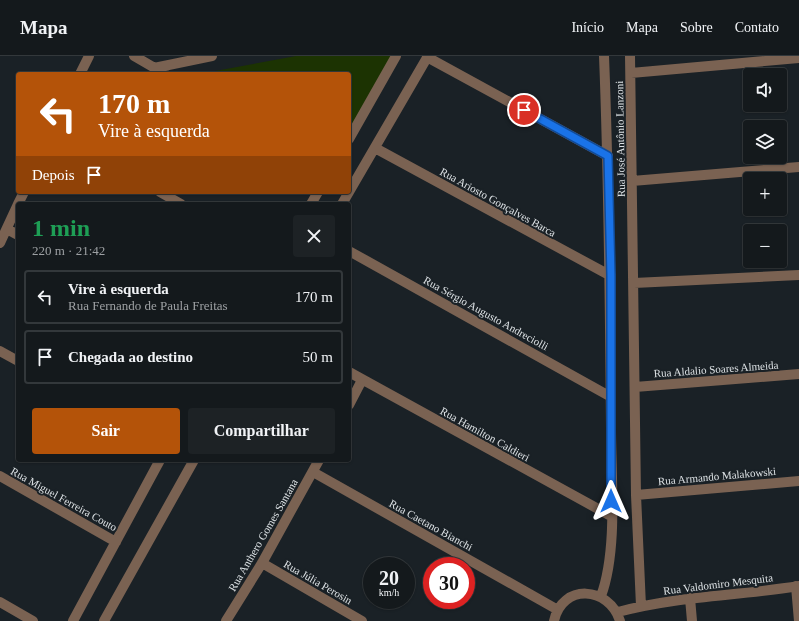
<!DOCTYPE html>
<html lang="pt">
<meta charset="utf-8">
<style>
:root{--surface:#14191c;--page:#1d2225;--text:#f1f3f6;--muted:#9da0a3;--line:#33383b;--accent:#b45309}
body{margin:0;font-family:"Times New Roman",serif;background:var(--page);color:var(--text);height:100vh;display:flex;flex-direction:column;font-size:15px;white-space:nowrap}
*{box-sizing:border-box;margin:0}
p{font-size:13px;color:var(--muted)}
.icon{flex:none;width:22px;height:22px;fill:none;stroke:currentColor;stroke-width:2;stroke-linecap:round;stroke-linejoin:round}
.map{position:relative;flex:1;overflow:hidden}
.panel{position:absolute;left:16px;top:146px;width:335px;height:260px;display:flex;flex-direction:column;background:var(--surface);border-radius:4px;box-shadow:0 1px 3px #0004,0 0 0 1px var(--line)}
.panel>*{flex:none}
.top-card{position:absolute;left:16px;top:16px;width:335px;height:122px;border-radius:4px;box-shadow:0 1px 3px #0004,0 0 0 1px var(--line);background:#b45309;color:#fff;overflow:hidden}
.fabs{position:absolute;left:743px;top:12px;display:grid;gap:8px}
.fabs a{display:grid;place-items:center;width:44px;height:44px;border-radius:4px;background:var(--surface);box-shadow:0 1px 3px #0004,0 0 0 1px var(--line);font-size:20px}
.speed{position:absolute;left:363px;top:501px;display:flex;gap:8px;font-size:20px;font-weight:700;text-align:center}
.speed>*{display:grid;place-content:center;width:52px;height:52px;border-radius:50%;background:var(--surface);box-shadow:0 1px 3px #0004,0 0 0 1px var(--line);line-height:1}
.speed small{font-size:10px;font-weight:400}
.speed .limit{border:6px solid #d22;background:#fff;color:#111}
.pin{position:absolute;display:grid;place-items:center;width:34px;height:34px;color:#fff;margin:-17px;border:2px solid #fff;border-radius:50%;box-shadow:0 1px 4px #0007}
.me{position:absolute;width:44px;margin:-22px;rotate:0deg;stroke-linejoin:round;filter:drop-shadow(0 0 3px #0008)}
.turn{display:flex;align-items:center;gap:14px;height:84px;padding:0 16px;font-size:18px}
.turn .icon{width:52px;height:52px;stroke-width:2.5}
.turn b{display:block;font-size:28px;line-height:34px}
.then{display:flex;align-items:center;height:38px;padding:0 16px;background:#0003;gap:8px;font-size:15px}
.round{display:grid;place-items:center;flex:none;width:42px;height:42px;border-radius:4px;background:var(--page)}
.head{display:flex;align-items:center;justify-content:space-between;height:68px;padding:0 16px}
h1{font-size:24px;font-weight:700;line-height:30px;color:#1e9e55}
.button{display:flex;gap:8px;margin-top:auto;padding:8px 16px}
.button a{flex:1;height:46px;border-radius:4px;background:var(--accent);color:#fff;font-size:16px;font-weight:700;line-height:46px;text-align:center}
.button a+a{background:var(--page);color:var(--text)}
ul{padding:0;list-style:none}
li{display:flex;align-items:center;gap:12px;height:54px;margin:0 8px 6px;padding:0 8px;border:2px solid var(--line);border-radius:4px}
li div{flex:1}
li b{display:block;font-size:15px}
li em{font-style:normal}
header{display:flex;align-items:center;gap:24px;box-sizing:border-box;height:56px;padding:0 20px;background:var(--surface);border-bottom:1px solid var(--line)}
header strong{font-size:19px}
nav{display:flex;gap:22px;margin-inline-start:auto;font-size:14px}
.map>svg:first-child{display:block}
</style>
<header>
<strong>Mapa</strong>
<nav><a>Início</a><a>Mapa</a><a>Sobre</a><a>Contato</a></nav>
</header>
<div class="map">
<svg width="799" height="565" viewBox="0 0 799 565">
<rect width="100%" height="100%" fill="#1a2126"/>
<path fill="#1c3302" d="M296,0H392L349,74V18H199Z"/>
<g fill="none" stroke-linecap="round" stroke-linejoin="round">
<path stroke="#7a6252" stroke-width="10" d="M134,0L165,18
M630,0L636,439L641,550
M427,1L608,100
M154,12L212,0
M631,17L799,2
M80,18L89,0
M349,83L396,0
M375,92L611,220
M632,125L799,111
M160,136L181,148
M18,148L24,136
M311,148L318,136
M342,148L428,0
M7,173L18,179
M0,187L18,148
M349,195L611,341
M634,227L799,219
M0,295L18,305
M349,316L611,460
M635,331L799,318
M349,349L362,324
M313,416L558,554
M0,420L116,486
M636,439L799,425
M262,507L362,565
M796,530L799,565
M601,540C618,494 611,423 611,372C610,248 609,124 604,0
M690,542L692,565
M0,546L33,565
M618,556C677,540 738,540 799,530
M73,565L160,404
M104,565L194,404
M226,565L262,507L319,404
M554,565C562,527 609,530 620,565"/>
</g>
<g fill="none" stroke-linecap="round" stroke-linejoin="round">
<g stroke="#114b97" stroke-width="10">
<path id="route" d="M524,54L608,100L611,220V445"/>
</g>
<use href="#route" stroke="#1a73e8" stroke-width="7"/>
</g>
<g text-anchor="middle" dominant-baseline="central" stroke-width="4" stroke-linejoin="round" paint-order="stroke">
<g font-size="11" fill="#dde2e5" stroke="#1a2126">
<text transform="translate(620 83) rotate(-91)">Rua José Antônio Lanzoni</text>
<text transform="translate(498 146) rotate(29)">Rua Ariosto Gonçalves Barca</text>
<text transform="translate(486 257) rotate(29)">Rua Sérgio Augusto Andreciolli</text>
<text transform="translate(716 313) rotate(-4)">Rua Aldalio Soares Almeida</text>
<text transform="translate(485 378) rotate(29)">Rua Hamilton Caldieri</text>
<text transform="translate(717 420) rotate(-5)">Rua Armando Malakowski</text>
<text transform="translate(64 443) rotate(29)">Rua Miguel Ferreira Couto</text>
<text transform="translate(431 469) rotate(29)">Rua Caetano Bianchi</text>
<text transform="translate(263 479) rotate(-60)">Rua Anthero Gomes Santana</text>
<text transform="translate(318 526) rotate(30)">Rua Júlia Perosin</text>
<text transform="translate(718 528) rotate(-7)">Rua Valdomiro Mesquita</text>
</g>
</g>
</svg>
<div class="fabs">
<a><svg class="icon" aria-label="sound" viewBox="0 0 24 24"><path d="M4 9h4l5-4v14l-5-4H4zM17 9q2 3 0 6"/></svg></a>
<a><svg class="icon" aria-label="layers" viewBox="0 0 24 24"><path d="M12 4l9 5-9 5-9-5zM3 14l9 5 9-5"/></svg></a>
<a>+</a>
<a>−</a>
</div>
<div class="speed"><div>20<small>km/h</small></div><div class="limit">30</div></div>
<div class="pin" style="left:524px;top:54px;background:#d93025"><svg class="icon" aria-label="arrive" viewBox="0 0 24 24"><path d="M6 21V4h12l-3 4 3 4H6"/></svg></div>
<svg class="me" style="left:611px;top:445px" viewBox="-20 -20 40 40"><path d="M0-17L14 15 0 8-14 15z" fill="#1a73e8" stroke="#fff" stroke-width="4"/></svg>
<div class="top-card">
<div class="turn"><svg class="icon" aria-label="left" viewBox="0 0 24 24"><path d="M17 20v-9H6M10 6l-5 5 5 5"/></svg><div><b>170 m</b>Vire à esquerda</div></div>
<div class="then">Depois<svg class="icon" aria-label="arrive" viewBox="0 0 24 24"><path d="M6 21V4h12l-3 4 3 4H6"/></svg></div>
</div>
<section class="panel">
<div class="head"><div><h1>1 min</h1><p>220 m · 21:42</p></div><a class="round"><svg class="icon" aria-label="close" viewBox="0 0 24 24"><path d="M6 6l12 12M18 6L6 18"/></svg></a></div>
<ul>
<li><svg class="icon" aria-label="left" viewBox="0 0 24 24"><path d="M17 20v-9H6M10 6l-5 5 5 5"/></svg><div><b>Vire à esquerda</b><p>Rua Fernando de Paula Freitas</p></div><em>170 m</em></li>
<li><svg class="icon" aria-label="arrive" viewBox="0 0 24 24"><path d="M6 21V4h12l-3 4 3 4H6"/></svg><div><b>Chegada ao destino</b></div><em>50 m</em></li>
</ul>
<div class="button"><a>Sair</a><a>Compartilhar</a></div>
</section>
</div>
